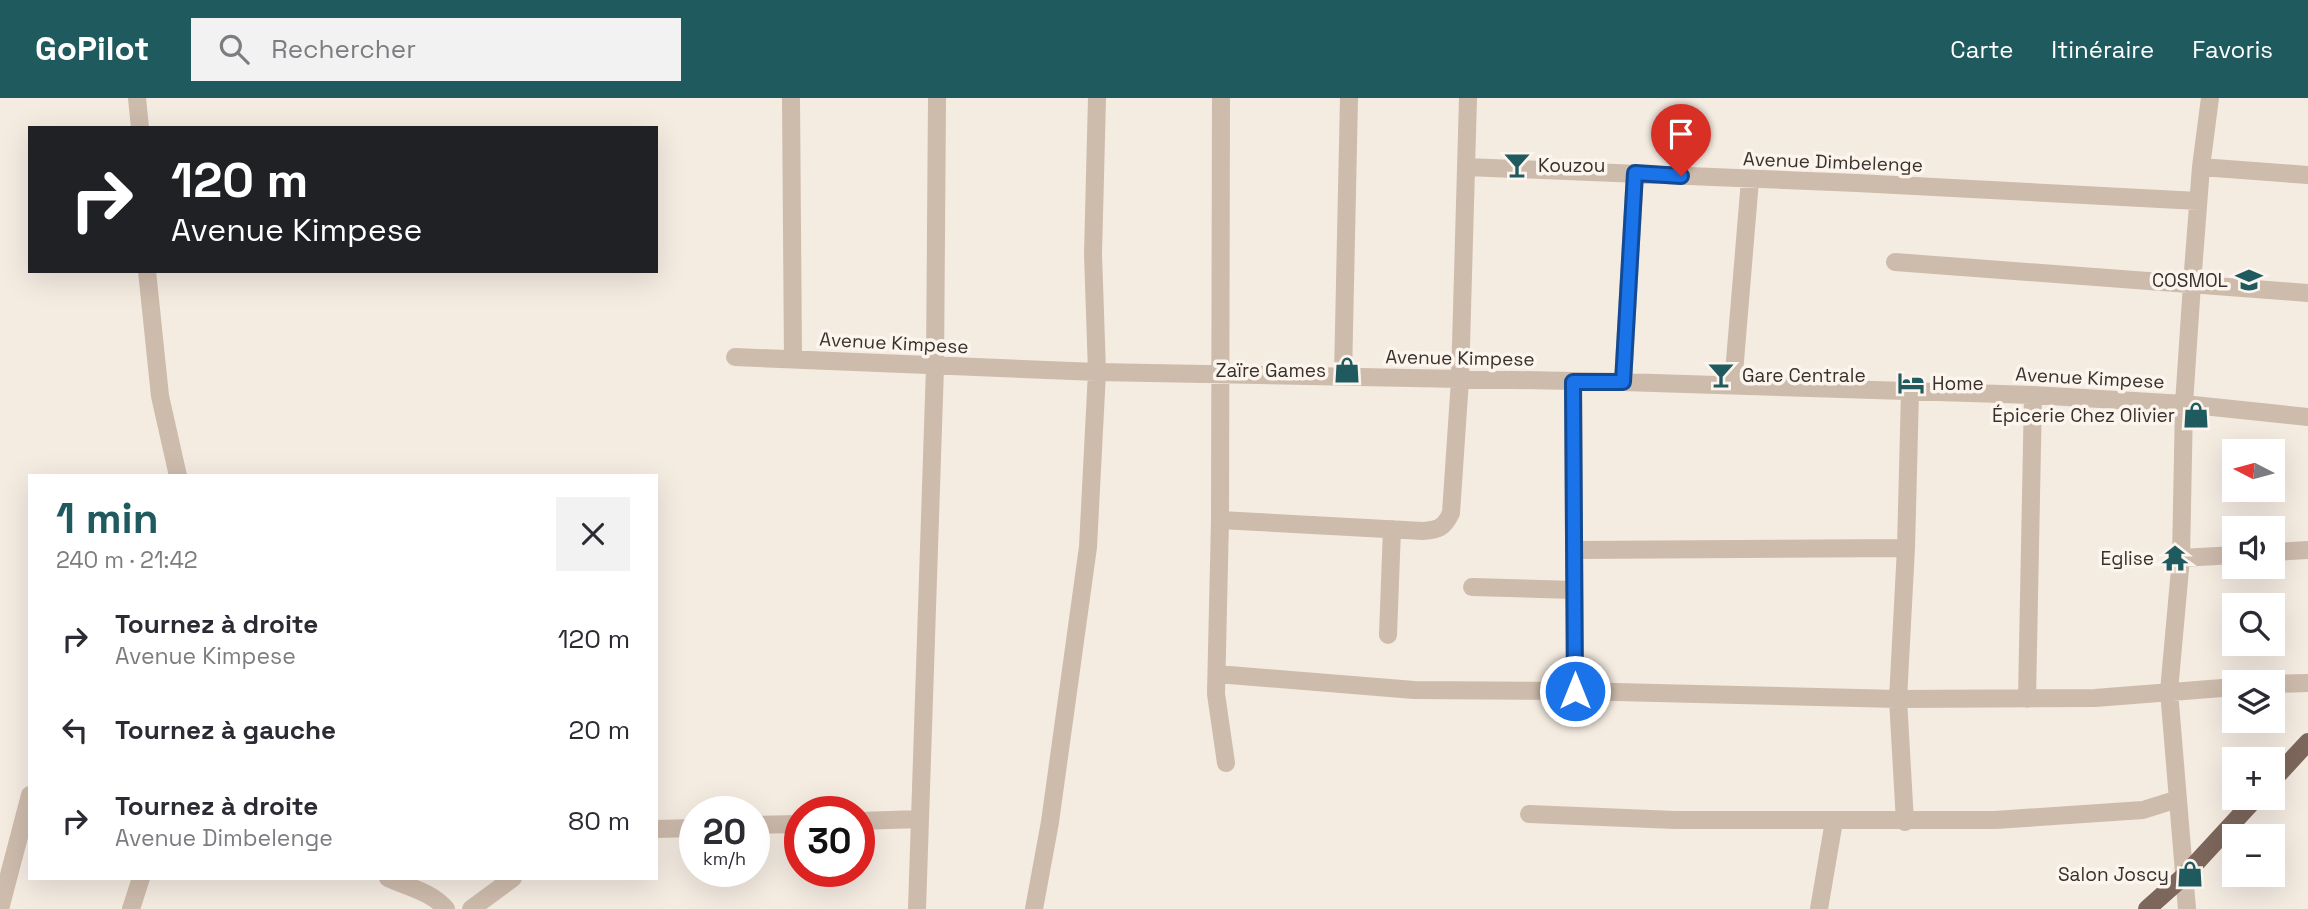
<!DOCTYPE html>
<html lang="fr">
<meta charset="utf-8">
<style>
:root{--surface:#fff;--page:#f2f2f3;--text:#2b2b33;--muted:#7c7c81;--accent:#1f5a5e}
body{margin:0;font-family:"Space Grotesk",sans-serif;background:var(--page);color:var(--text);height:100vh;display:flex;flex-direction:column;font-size:26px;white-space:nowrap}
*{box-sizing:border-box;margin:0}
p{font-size:23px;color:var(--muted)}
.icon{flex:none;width:38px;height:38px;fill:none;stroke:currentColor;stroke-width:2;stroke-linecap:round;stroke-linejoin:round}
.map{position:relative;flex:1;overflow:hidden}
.side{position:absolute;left:28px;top:376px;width:630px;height:406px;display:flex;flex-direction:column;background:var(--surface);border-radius:0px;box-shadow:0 7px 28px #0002}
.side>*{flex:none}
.hud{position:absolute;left:28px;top:28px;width:630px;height:147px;border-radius:0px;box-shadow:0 7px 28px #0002;background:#202124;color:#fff;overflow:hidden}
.needle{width:46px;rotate:276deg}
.buttons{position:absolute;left:2222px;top:341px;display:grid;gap:14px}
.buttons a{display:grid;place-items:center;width:63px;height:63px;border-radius:0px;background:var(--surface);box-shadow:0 7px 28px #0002;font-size:35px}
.speed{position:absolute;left:679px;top:698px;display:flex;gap:14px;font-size:35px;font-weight:700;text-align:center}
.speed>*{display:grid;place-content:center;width:91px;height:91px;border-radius:50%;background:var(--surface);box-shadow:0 7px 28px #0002;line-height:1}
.speed small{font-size:18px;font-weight:400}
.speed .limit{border:10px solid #d22;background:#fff;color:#111}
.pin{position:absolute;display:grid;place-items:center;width:60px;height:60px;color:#fff;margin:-72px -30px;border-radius:50% 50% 50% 0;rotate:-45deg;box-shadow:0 0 7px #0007}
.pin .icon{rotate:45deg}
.me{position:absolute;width:77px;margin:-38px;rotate:0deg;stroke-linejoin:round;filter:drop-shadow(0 0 5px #0008)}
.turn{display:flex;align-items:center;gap:24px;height:147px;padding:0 28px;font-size:32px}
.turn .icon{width:91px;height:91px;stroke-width:2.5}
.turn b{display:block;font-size:49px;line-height:60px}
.round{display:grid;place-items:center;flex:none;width:74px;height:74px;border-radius:0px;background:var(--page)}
.head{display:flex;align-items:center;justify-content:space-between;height:119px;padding:0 28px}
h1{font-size:42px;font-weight:700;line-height:52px;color:var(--accent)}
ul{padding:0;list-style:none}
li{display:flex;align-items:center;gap:21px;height:91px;padding:0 28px}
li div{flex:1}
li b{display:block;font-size:26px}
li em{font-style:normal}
header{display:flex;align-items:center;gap:42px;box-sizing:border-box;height:98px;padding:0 35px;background:var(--accent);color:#fff}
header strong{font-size:33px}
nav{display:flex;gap:38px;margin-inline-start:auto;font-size:24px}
.search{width:490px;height:63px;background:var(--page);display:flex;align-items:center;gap:18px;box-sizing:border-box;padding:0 24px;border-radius:0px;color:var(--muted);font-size:26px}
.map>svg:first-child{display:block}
</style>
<header>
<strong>GoPilot</strong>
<div class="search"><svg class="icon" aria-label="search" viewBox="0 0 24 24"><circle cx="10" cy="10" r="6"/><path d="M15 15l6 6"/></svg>Rechercher</div>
<nav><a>Carte</a><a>Itinéraire</a><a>Favoris</a></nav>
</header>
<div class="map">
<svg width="2308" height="811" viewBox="0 0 2308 811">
<rect width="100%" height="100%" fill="#f4ebe1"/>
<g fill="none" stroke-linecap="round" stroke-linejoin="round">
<path stroke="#cdbbac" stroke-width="18" d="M137,0L140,30
M791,0L793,261
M1221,0L1220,422L1216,596L1226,665
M1467,69L1857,85L2198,103
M2201,69L2308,77
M1895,164L2308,195
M147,173L160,298L178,378
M735,259L1097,274L1623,284L2033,297L2184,306L2308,319
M1343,278L1349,0
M1573,284L1575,593
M1623,284L1635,75
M1733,287L1750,82
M1220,422L1423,433C1438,432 1444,430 1451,415L1460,282L1468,0
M1574,452L1906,450
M2273,454L2308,452
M2181,460L2235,457
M1472,489L1574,492
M1388,537L1392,431
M1217,576L1414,592L1575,593L1898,601L2095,600L2235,589
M2273,586L2308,585
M2027,601L2033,297
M1529,716L1675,722H1995L2143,712L2178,701
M859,723L920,721
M1905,724L1898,601L1906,450L1910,294
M754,727L800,726
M656,731L695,730
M388,780C408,789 432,794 446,811
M0,811L30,697
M131,811L141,780
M471,811L513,780
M917,811L935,269L937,0
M1034,811L1050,724L1088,449L1097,274L1093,156L1097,0
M1819,811L1834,723
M2187,811L2169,593L2181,460L2184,306L2192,186L2201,69L2210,0"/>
<path stroke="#7d675c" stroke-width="18" d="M2273,682L2308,644
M2147,811L2184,778L2256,700"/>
</g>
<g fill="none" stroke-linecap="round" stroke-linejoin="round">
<g stroke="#114b97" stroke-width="18">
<path id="route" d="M1575,593L1573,284H1623L1635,75L1681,78"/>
</g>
<use href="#route" stroke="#1a73e8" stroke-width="12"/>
</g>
<defs>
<g id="bar-bare" transform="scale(2.1)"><path d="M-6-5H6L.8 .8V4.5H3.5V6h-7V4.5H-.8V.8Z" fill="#1f5a5e" stroke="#fbf5ee" stroke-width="2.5" paint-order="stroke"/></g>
<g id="school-bare" transform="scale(2.1)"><path d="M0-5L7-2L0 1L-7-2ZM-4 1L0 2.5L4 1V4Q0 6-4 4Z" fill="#1f5a5e" stroke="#fbf5ee" stroke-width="2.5" paint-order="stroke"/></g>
<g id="shop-bare" transform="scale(2.1)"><path d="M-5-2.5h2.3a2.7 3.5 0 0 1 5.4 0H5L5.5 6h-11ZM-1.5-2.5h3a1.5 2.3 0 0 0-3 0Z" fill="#1f5a5e" stroke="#fbf5ee" stroke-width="2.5" paint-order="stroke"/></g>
<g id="hotel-bare" transform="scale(2.1)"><path d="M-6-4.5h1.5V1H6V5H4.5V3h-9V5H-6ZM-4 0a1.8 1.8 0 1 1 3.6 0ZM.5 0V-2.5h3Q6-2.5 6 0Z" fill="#1f5a5e" stroke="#fbf5ee" stroke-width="2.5" paint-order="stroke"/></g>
<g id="temple-bare" transform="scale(2.1)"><path d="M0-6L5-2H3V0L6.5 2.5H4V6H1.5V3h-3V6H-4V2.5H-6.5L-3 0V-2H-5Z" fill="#1f5a5e" stroke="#fbf5ee" stroke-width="2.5" paint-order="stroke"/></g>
</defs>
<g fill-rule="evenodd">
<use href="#bar-bare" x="1517" y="67"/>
<use href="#school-bare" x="2249" y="182"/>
<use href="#shop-bare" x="1347" y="272"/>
<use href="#bar-bare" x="1721" y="277"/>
<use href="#hotel-bare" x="1911" y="285"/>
<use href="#shop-bare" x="2196" y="317"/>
<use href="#temple-bare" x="2175" y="460"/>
<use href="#shop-bare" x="2190" y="776"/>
</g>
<g text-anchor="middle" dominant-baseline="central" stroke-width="7" stroke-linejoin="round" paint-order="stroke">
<g font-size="19" fill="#3b302b" stroke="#fbf5ee">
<text transform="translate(1833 64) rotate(2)">Avenue Dimbelenge</text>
<text transform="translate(894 245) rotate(3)">Avenue Kimpese</text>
<text transform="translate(1460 260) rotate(1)">Avenue Kimpese</text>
<text transform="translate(2090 280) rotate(3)">Avenue Kimpese</text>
</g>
<g font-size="19" fill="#3b302b" stroke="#fbf5ee" text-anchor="end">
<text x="1538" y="67" text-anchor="start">Kouzou</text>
<text x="2228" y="182">COSMOL</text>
<text x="1326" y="272">Zaïre Games</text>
<text x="1742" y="277" text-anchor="start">Gare Centrale</text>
<text x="1932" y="285" text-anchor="start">Home</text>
<text x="2175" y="317">Épicerie Chez Olivier</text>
<text x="2154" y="460">Eglise</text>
<text x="2169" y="776">Salon Joscy</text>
</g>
</g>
</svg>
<div class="buttons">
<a><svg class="needle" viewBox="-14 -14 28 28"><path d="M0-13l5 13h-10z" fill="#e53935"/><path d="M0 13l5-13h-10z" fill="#7c7c81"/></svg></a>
<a><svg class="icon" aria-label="sound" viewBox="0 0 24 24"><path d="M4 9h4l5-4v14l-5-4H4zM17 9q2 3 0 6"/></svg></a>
<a><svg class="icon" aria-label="search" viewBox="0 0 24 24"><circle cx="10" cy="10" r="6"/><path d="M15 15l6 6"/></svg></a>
<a><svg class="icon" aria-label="layers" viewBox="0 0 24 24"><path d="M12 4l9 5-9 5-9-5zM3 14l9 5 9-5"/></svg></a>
<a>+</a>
<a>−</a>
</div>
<div class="speed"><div>20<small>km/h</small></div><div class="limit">30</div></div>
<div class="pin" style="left:1681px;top:78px;background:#d93025"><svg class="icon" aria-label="arrive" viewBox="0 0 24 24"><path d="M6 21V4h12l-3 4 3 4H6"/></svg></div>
<svg class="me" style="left:1575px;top:593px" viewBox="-20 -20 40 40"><circle r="17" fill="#1a73e8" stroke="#fff" stroke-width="3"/><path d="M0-11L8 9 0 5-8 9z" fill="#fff"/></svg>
<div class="hud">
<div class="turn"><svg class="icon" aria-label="right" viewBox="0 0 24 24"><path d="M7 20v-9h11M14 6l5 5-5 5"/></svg><div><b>120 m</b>Avenue Kimpese</div></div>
</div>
<section class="side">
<div class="head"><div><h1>1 min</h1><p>240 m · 21:42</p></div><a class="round"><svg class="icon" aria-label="close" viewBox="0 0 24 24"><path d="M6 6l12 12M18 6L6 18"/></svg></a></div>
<ul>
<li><svg class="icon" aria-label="right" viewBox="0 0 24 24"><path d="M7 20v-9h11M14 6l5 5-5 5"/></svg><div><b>Tournez à droite</b><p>Avenue Kimpese</p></div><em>120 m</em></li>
<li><svg class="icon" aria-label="left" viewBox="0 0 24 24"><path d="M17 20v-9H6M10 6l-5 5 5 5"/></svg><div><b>Tournez à gauche</b></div><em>20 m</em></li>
<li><svg class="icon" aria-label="right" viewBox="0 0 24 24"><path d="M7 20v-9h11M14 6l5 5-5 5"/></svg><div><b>Tournez à droite</b><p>Avenue Dimbelenge</p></div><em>80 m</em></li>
</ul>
</section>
</div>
